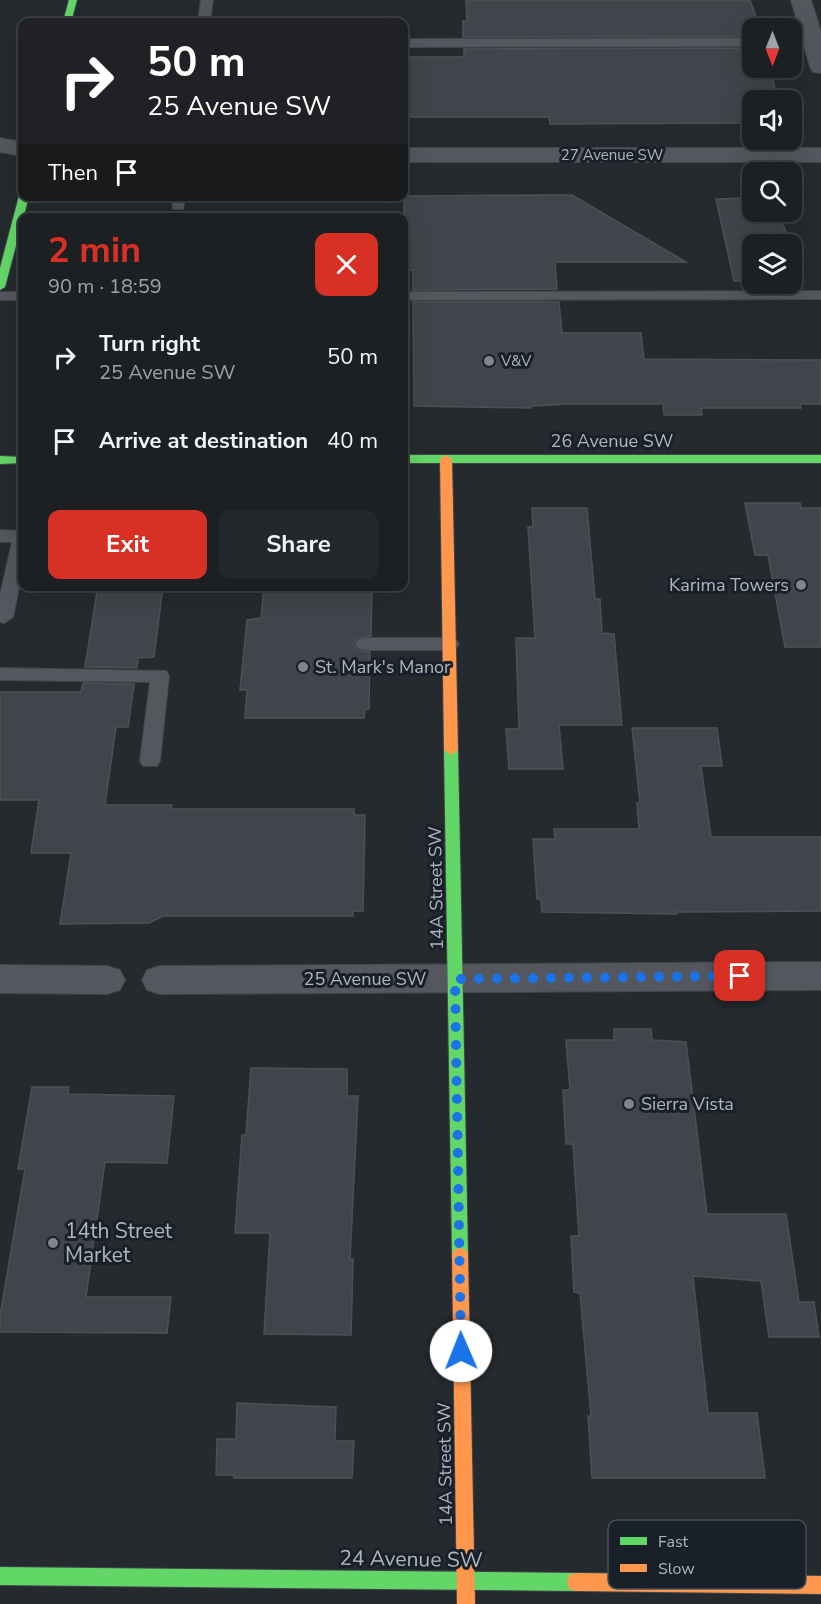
<!DOCTYPE html>
<meta charset="utf-8">
<style>
:root{--surface:#1c2023;--page:#25282b;--text:#f1f3f6;--muted:#a0a3a6;--line:#3a3e41;--accent:#d93025}
body{margin:0;font-family:"Nunito Sans",sans-serif;background:var(--page);color:var(--text);height:100vh;display:flex;flex-direction:column;font-size:22px;white-space:nowrap}
*{box-sizing:border-box;margin:0}
p{font-size:20px;color:var(--muted)}
.icon{flex:none;width:33px;height:33px;fill:none;stroke:currentColor;stroke-width:2;stroke-linecap:round;stroke-linejoin:round}
.map{position:relative;flex:1;overflow:hidden}
.sheet{position:absolute;left:18px;top:213px;width:390px;height:378px;display:flex;flex-direction:column;background:var(--surface);border-radius:12px;box-shadow:0 6px 24px #0002,0 0 0 2px var(--line)}
.sheet>*{flex:none}
.hud{position:absolute;left:18px;top:18px;width:390px;height:183px;border-radius:12px;box-shadow:0 6px 24px #0002,0 0 0 2px var(--line);background:#202124;color:#fff;overflow:hidden}
.needle{width:39px;rotate:180deg}
.controls{position:absolute;left:742px;top:18px;display:grid;gap:12px}
.controls a{display:grid;place-items:center;width:60px;height:60px;border-radius:12px;background:var(--surface);box-shadow:0 6px 24px #0002,0 0 0 2px var(--line);font-size:30px}
.pin{position:absolute;display:grid;place-items:center;width:51px;height:51px;color:#fff;margin:-26px;border-radius:12px;box-shadow:0 3px 9px #0006}
.me{position:absolute;width:66px;margin:-33px;rotate:359deg;stroke-linejoin:round;filter:drop-shadow(0 0 4px #0008)}
.turn{display:flex;align-items:center;gap:21px;height:126px;padding:0 30px;font-size:27px}
.turn .icon{width:78px;height:78px;stroke-width:2.5}
.turn b{display:block;font-size:42px;line-height:51px}
.then{display:flex;align-items:center;height:57px;padding:0 30px;background:#0003;gap:12px;font-size:22px}
.round{display:grid;place-items:center;flex:none;width:63px;height:63px;border-radius:12px;background:var(--page)}
.summary{display:flex;align-items:center;justify-content:space-between;height:102px;padding:0 30px}
h1{font-size:36px;font-weight:700;line-height:45px;color:var(--accent)}
.button{display:flex;gap:12px;margin-top:auto;padding:12px 30px}
.button a{flex:1;height:69px;border-radius:12px;background:var(--accent);color:#fff;font-size:24px;font-weight:700;line-height:69px;text-align:center}
.button a+a{background:var(--page);color:var(--text)}
ul{padding:0;list-style:none}
li{display:flex;align-items:center;gap:18px;height:84px;padding:0 30px}
li div{flex:1}
li b{display:block;font-size:22px}
li em{font-style:normal}
.map>svg:first-child{display:block}
</style>
<div class="map">
<svg width="821" height="1604" viewBox="0 0 821 1604">
<rect width="100%" height="100%" fill="#252a2f"/>
<path fill="#40454b" stroke="#4d5157" stroke-width="1.5" d="M466,0H750L760,28H753V36L463,37V21H467Z
M753,48V68H770L778,100H753V123L550,124L549,117H405L406,57H464V49Z
M559,195H572L686,262H555L557,289L413,290V270H404V196Z
M753,198V212H778L791,244H753V281H734L716,199Z
M413,302H559L562,333H641L644,359L821,360V404H800L801,408H701L702,415H664L663,404H568L531,406V408L414,406Z
M745,503H800L801,508H821V647H785L768,555H755Z
M532,508H587L595,599H600L602,633L614,634L622,725H559L563,769H509L506,729H519L516,638H535L528,527H533Z
M98,586H163L154,657L138,658L137,668L85,667Z
M264,586H372L371,636L357,638L353,644L357,650L370,652L369,709H365L364,718H245L247,690H240L247,620L261,618Z
M83,683L134,684L128,727H116L105,805H172L171,809H354V815H365L363,911H353V916H163L149,923L60,924L71,853H31L39,800H0V692H81Z
M632,728H717L722,766H701L711,837H821V911L676,912L677,914L542,912L541,899H537L533,839H555L554,829H639L637,803H640Z
M614,1029H651L652,1040L686,1042L707,1214H786L799,1302H814L819,1337H769L761,1281L693,1276L708,1413H757L765,1478H592L588,1416H591L580,1293L574,1292L571,1236H579L573,1144H566L563,1090H570L566,1040H614Z
M251,1068L347,1069V1096H358L350,1259H353L351,1335L264,1334L270,1233H235L242,1135H246Z
M32,1087H69L68,1094L174,1096L167,1163L105,1162L86,1297H171L167,1333L0,1332V1316L25,1169H18Z
M237,1403L336,1407L335,1441H354L352,1478H234L233,1475H216L217,1439H236Z"/>
<g fill="none" stroke-linecap="round" stroke-linejoin="round">
<g stroke="#42464c" stroke-width="2">
<path id="lane" d="M201,0H213L210,22H198Z
M753,38V46L404,47V39Z
M792,38H821V46H792Z
M172,196H186L183,209H173Z
M821,291V299L404,300V292Z
M0,292H22V300H0Z
M0,530L22,531V573L13,617L4,623L0,622V595L12,542H0Z
M364,638H450L456,640L459,644L456,648L450,650H364L358,648L355,644L358,640Z
M0,668L166,671L169,676L160,761L157,766H143L140,761L150,682L0,680Z"/>
</g>
<g stroke="#42464c" stroke-width="2">
<path id="street" d="M791,0H811L821,32V73L813,72L810,67Z
M0,138L22,142V156L0,152Z
M404,148H821V162H404Z
M821,962V990L160,994L147,990L142,980L147,970L160,966Z
M0,965L107,966L120,970L125,980L120,990L107,994L0,993Z"/>
</g>
<g stroke="#42464c" stroke-width="2">
<path id="fast" d="M69,0H77L71,22H63Z
M22,193V196H29L5,287L0,290V268L19,196Z
M404,455H821V463H404Z
M0,456L22,457V463L0,464Z
M451,745L458,750L468,1255L466,1260L460,1262L454,1260L452,1255L444,750Z
M0,1567L576,1573L583,1575L585,1582L583,1589L576,1591L0,1585Z"/>
</g>
<g stroke="#42464c" stroke-width="2">
<path id="slow" d="M446,455L452,459L458,750L451,755L444,750L440,459Z
M460,1248L466,1250L468,1255L475,1604H457L452,1255L454,1250Z
M576,1573L821,1576V1594L576,1591L569,1589L567,1582L569,1575Z"/>
</g>
<use href="#lane" fill="#54585e" fill-rule="evenodd"/>
<use href="#street" fill="#54585e" fill-rule="evenodd"/>
<use href="#fast" fill="#63d668" fill-rule="evenodd"/>
<use href="#slow" fill="#ff974d" fill-rule="evenodd"/>
</g>
<g fill="none" stroke-linecap="round" stroke-linejoin="round">
<path stroke="#1a73e8" stroke-width="10" stroke-dasharray="0 18" d="M461,1351L455,979L740,976"/>
</g>
<g fill="#7e858e" stroke="#1a2029" stroke-width="2">
<circle cx="489" cy="361" r="6"/>
<circle cx="801" cy="585" r="6"/>
<circle cx="303" cy="667" r="6"/>
<circle cx="629" cy="1104" r="6"/>
<circle cx="53" cy="1243" r="6"/>
</g>
<g text-anchor="middle" dominant-baseline="central" stroke-width="6" stroke-linejoin="round" paint-order="stroke">
<g font-size="15" fill="#aeb6c1" stroke="#1a2029">
<text x="612" y="155">27 Avenue SW</text>
</g>
<g font-size="15" fill="#aeb6c1" stroke="#1a2029" text-anchor="start">
<text x="501" y="361">V&amp;V</text>
</g>
<g font-size="18" fill="#aeb6c1" stroke="#1a2029">
<text x="612" y="441">26 Avenue SW</text>
<text transform="translate(436 888) rotate(-91)">14A Street SW</text>
<text x="365" y="979">25 Avenue SW</text>
<text transform="translate(445 1464) rotate(-91)">14A Street SW</text>
</g>
<g font-size="18" fill="#aeb6c1" stroke="#1a2029" text-anchor="start">
<text x="789" y="585" text-anchor="end">Karima Towers</text>
<text x="315" y="667">St. Mark's Manor</text>
<text x="641" y="1104">Sierra Vista</text>
</g>
<g font-size="21" fill="#aeb6c1" stroke="#1a2029" text-anchor="start">
<text x="65" y="1231">14th Street<tspan x="65" dy="24">Market</tspan></text>
</g>
<g font-size="21" fill="#aeb6c1" stroke="#1a2029">
<text transform="translate(411 1559) rotate(1)">24 Avenue SW</text>
</g>
</g>
<rect x="608" y="1520" width="198" height="69" rx="9" fill="#1a2029" stroke="#464d57" stroke-width="1.5"/>
<rect x="620" y="1537" width="27" height="8" fill="#63d668"/>
<rect x="620" y="1564" width="27" height="8" fill="#ff974d"/>
<g font-size="16" fill="#aeb6c1">
<text x="658" y="1547">Fast</text>
<text x="658" y="1574">Slow</text>
</g>
</svg>
<div class="controls">
<a><svg class="needle" viewBox="-14 -14 28 28"><path d="M0-13l5 13h-10z" fill="#e53935"/><path d="M0 13l5-13h-10z" fill="#a0a3a6"/></svg></a>
<a><svg class="icon" aria-label="sound" viewBox="0 0 24 24"><path d="M4 9h4l5-4v14l-5-4H4zM17 9q2 3 0 6"/></svg></a>
<a><svg class="icon" aria-label="search" viewBox="0 0 24 24"><circle cx="10" cy="10" r="6"/><path d="M15 15l6 6"/></svg></a>
<a><svg class="icon" aria-label="layers" viewBox="0 0 24 24"><path d="M12 4l9 5-9 5-9-5zM3 14l9 5 9-5"/></svg></a>
</div>
<div class="pin" style="left:740px;top:976px;background:#d93025"><svg class="icon" aria-label="arrive" viewBox="0 0 24 24"><path d="M6 21V4h12l-3 4 3 4H6"/></svg></div>
<svg class="me" style="left:461px;top:1351px" viewBox="-20 -20 40 40"><circle r="19" fill="#fff"/><path d="M0-13L10 11 0 6-10 11z" fill="#1a73e8"/></svg>
<div class="hud">
<div class="turn"><svg class="icon" aria-label="right" viewBox="0 0 24 24"><path d="M7 20v-9h11M14 6l5 5-5 5"/></svg><div><b>50 m</b>25 Avenue SW</div></div>
<div class="then">Then<svg class="icon" aria-label="arrive" viewBox="0 0 24 24"><path d="M6 21V4h12l-3 4 3 4H6"/></svg></div>
</div>
<section class="sheet">
<div class="summary"><div><h1>2 min</h1><p>90 m · 18:59</p></div><a class="round" style="background:#d93025;color:#fff"><svg class="icon" aria-label="close" viewBox="0 0 24 24"><path d="M6 6l12 12M18 6L6 18"/></svg></a></div>
<ul>
<li><svg class="icon" aria-label="right" viewBox="0 0 24 24"><path d="M7 20v-9h11M14 6l5 5-5 5"/></svg><div><b>Turn right</b><p>25 Avenue SW</p></div><em>50 m</em></li>
<li><svg class="icon" aria-label="arrive" viewBox="0 0 24 24"><path d="M6 21V4h12l-3 4 3 4H6"/></svg><div><b>Arrive at destination</b></div><em>40 m</em></li>
</ul>
<div class="button"><a>Exit</a><a>Share</a></div>
</section>
</div>
